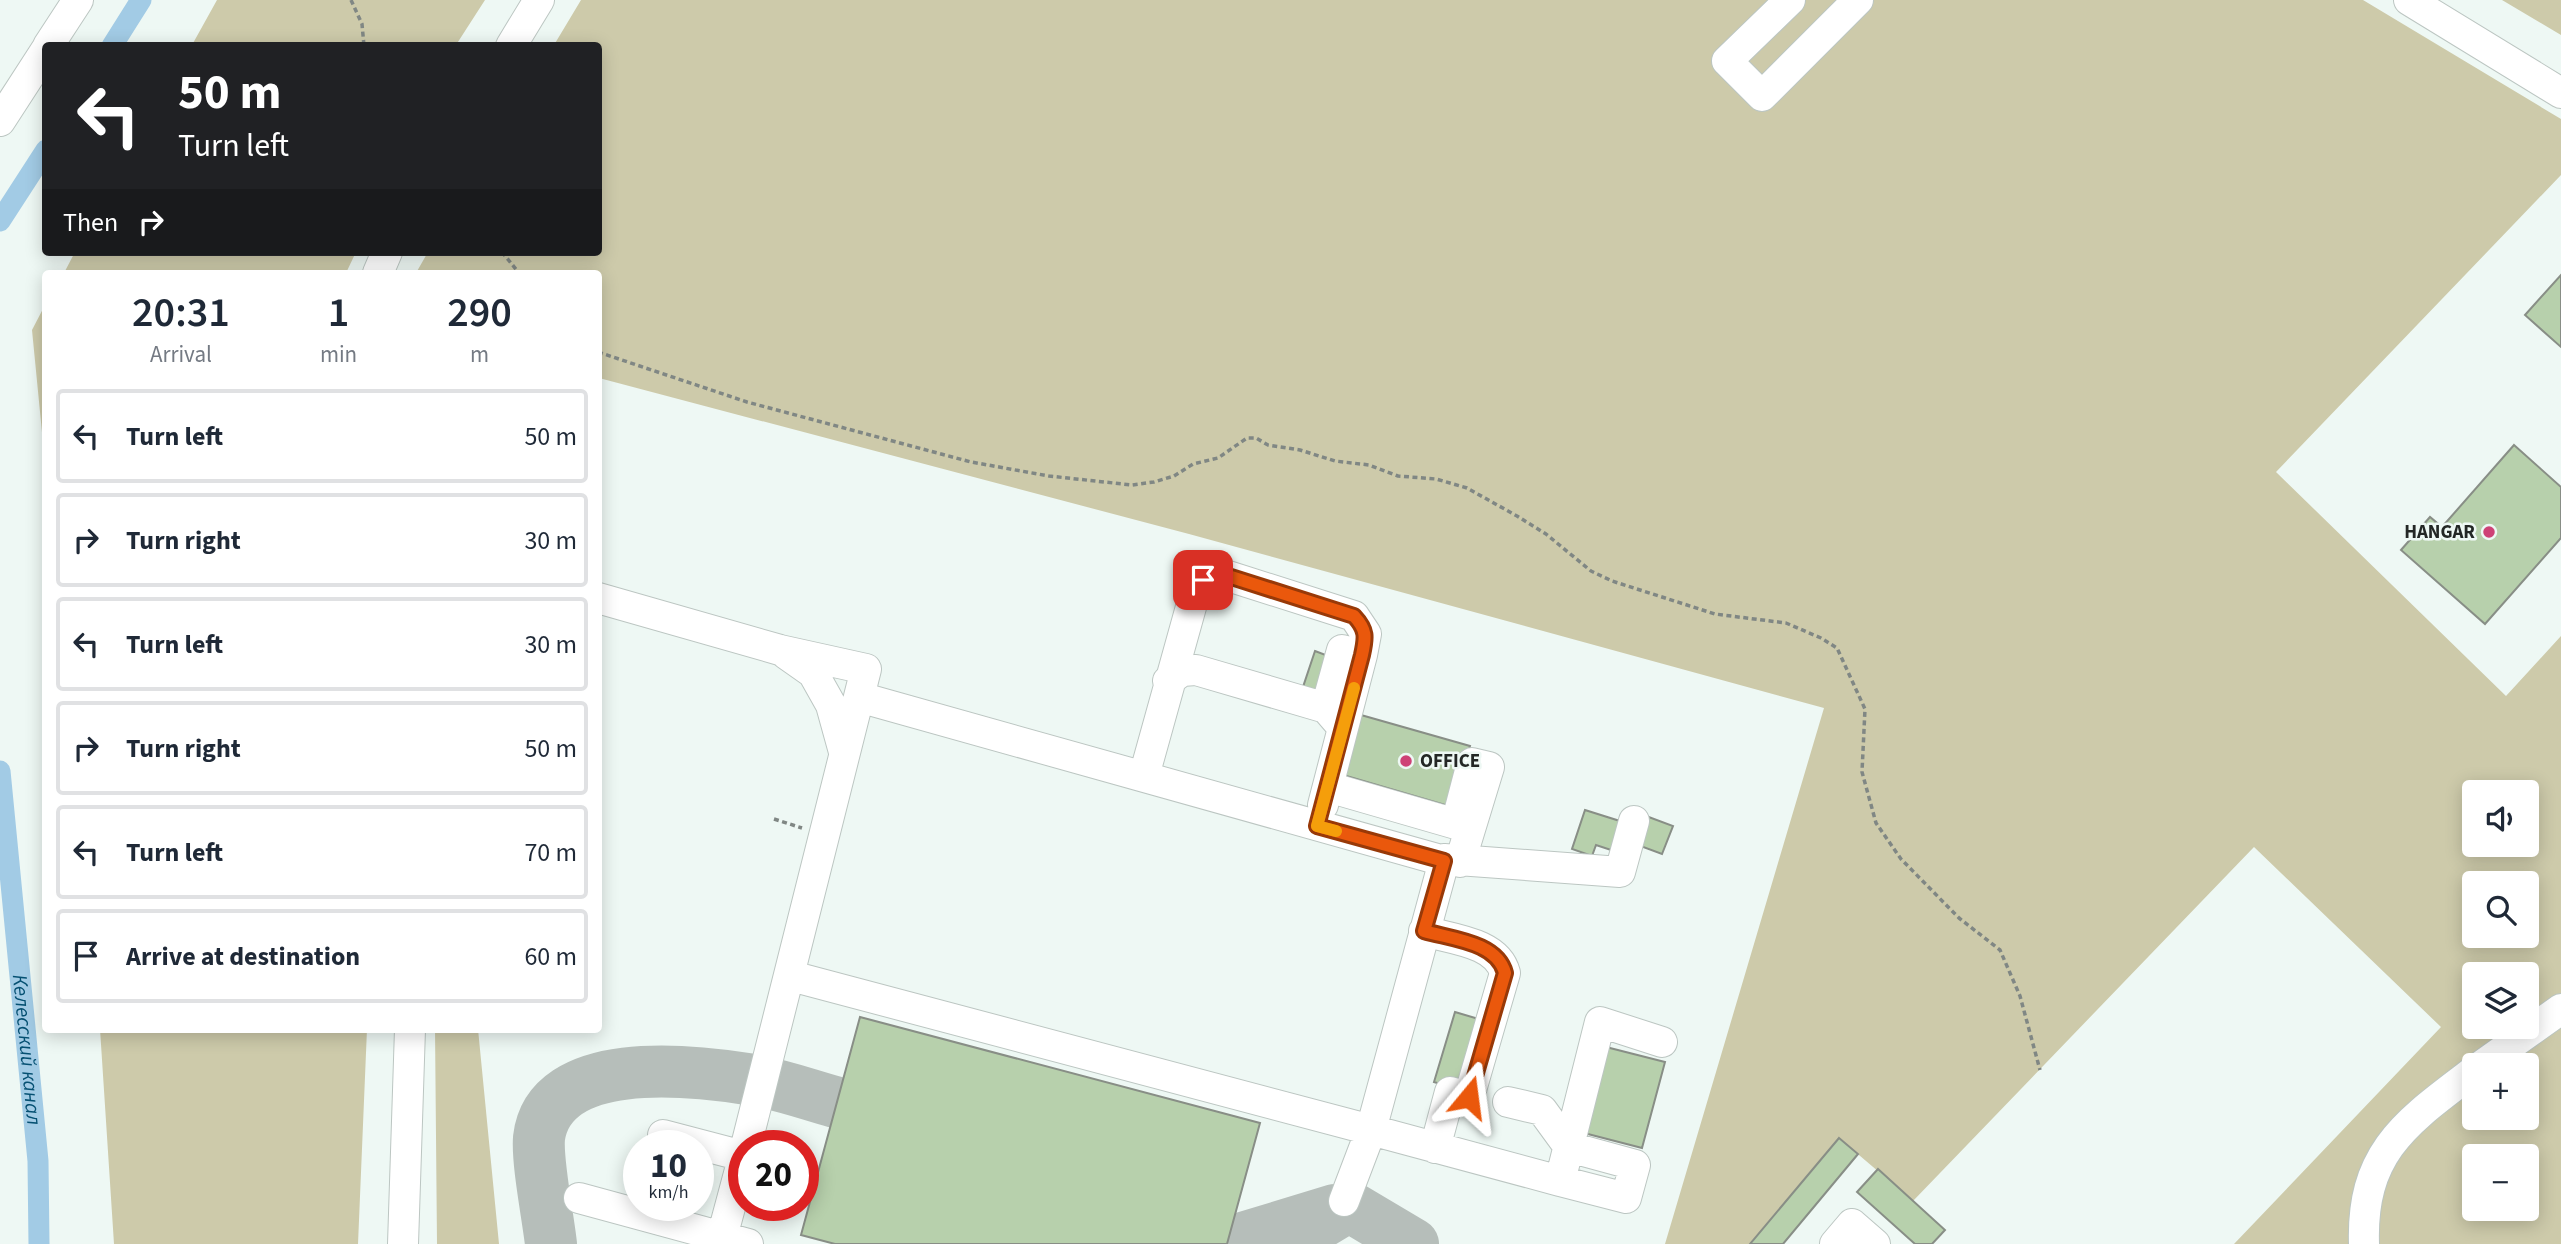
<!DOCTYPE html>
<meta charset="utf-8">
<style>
:root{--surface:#fff;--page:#f6f6f7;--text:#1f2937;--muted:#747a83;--line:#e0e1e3}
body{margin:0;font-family:"Source Sans 3",sans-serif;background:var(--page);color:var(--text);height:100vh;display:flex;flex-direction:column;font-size:26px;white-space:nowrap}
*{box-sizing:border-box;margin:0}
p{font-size:23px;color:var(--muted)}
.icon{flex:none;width:38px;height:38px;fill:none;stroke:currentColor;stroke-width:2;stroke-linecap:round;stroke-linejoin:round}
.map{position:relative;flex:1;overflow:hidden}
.panel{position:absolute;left:42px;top:270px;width:560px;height:763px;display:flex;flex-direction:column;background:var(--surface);border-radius:7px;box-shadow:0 4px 18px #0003}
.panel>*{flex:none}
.guide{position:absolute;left:42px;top:42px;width:560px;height:214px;border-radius:7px;box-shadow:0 4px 18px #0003;background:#202124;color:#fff;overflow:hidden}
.controls{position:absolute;left:2462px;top:780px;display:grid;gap:14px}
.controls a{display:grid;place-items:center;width:77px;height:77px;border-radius:7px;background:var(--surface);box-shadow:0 4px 18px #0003;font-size:35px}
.speed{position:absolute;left:623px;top:1130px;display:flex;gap:14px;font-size:35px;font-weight:700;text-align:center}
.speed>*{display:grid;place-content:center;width:91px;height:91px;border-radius:50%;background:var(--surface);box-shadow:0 4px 18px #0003;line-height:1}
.speed small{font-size:18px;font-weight:400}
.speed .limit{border:10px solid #d22;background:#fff;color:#111}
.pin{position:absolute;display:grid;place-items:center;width:60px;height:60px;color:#fff;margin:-30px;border-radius:14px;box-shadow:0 4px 10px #0006}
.me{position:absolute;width:77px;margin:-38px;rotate:16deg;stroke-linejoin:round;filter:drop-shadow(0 0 5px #0008)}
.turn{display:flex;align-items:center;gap:24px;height:147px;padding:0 21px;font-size:32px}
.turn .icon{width:91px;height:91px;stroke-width:2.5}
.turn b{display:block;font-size:49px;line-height:60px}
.then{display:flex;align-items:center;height:66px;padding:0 21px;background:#0003;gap:14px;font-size:26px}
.eta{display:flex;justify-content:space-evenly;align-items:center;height:119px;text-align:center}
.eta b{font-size:42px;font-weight:600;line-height:49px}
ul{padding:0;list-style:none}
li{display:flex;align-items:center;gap:21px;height:94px;margin:0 14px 10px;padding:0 7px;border:4px solid var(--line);border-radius:7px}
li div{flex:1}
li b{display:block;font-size:26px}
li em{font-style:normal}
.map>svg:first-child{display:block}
</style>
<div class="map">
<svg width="2561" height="1244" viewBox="0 0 2561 1244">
<rect width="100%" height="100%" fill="#eef8f4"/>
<path fill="#cdcaaa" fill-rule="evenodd" d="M217,0H485L456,45H192Z
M581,0H2363L2561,119V175L2276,472L2506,696L2561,636V1244H2234L2441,1027L2254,847L1913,1201L1839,1138L1750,1244H1665L1824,708L1189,534L599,378L598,273H416L428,252H598V46L554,45ZM2474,793H2527V845H2474ZM2474,884H2527V936H2474ZM2474,975H2527V1027H2474ZM2474,1066H2527V1118H2474ZM2474,1157H2527V1209H2474Z
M2502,0H2561V35Z
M75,252H356L346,273H64Z
M45,305V463L32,330Z
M100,1029H367L358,1244H114Z
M435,1029H478L499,1244H437Z"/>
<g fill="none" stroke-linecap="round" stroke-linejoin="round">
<g stroke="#a2cbe5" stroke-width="21">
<path d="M112,46L141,0"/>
<path d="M0,221L46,150"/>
<path id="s1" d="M0,771L38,1161L39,1244"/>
</g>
<path stroke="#b6beba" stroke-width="52" d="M551,1244C548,1217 537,1162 539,1138C549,1054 689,1070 747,1079C777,1083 806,1094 835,1102
M1223,1244L1335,1210
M1300,1244L1314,1227L1349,1206L1413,1244"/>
</g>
<path fill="#b7d0ac" stroke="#888e86" stroke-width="2" d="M2561,275V347L2525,315Z
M2514,445L2561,487V538L2485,624L2401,550L2430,517L2442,527Z
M1315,651L1331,657L1320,693L1303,687Z
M1361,715L1470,746L1452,807L1343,775Z
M1585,810L1623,822L1614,851L1596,845L1592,856L1572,849Z
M1646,816L1673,826L1662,854L1635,844Z
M1455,1012L1482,1020L1461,1090L1434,1082Z
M860,1017L1260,1123L1227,1244H835L801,1235Z
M1606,1047L1665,1062L1642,1148L1584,1133Z
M1839,1138L1858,1154L1783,1244H1750Z
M1878,1169L1945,1230L1932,1244H1915L1857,1192Z"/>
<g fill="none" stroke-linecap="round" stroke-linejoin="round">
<g stroke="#bcc6c2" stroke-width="32">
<path id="minor" d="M1790,0L1727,61L1762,96L1858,0
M2409,0L2561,93
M48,46L78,0
M511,46L539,0
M0,121L46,50
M378,273L387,252
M598,598L780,650L866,669L746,1146
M786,654L813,673L831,705L844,752
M1168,681L1182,671L1196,670L1326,708L1338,722
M1144,776L1196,589L1213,574L1225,575L1354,616L1366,634L1362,655
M1328,787L1456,824L1472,763L1489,767L1460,862
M1323,805L1362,655L1342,650L1326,708
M1444,859L1620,872L1634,821
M1424,931C1451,939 1497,942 1505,973L1469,1097L1450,1092L1435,1148
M791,976L1371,1130L1444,861L859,697
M2481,1066L2561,1009
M1508,1102L1542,1110L1569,1147L1635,1165L1626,1198L1560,1181L1600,1022L1662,1042
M663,1135L743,1156
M579,1198L748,1244
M1344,1201L1371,1130L1560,1181
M722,1237L744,1155
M403,1244L410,1029
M1835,1244L1852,1224L1875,1244
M2364,1244C2361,1151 2407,1122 2474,1071"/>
</g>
<path stroke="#808784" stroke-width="3.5" stroke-dasharray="5 3.5" stroke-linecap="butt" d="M351,0L362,24L364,46
M502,252L519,273
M598,352L747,402L971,462L1049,476L1132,485L1154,482L1174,476L1193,464L1218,458L1247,438H1256L1268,445L1300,450L1335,461L1369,465L1398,476L1436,479L1467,488L1517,516L1546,534L1591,571L1612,581L1715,614L1786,623L1821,638L1837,648L1865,709L1862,772L1876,823L1901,859L1959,918L2000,950L2020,996L2040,1070
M774,819L802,828"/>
<use href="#minor" stroke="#fff" stroke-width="30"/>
</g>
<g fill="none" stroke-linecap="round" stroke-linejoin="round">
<g stroke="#983908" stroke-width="18">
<path id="route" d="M1203,580L1213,574L1225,575L1354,616C1367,630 1366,637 1362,655L1317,826L1444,861L1424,931C1451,939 1497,942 1505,973L1469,1097"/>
</g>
<use href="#route" stroke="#ea580c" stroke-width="12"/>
<path stroke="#f59e0b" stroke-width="12" d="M1336,831L1317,826L1354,688"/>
</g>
<g fill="#ce4276" stroke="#eef8f4" stroke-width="2.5">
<circle cx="2489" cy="532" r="7"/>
<circle cx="1406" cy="761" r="7"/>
</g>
<g text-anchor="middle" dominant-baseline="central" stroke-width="5" stroke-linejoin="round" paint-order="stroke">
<g font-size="19" font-weight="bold" fill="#232725" stroke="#eef8f4" text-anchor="end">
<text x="2475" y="532">HANGAR</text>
<text x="1420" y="761" text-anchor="start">OFFICE</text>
</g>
<g font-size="21" font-style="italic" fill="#055072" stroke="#eef8f4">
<text stroke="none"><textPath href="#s1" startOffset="280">Келесский канал</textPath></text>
</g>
</g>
</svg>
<div class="controls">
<a><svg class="icon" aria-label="sound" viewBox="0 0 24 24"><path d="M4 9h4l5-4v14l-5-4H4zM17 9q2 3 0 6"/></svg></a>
<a><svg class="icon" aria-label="search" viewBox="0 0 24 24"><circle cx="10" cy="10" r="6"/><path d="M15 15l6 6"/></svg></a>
<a><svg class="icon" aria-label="layers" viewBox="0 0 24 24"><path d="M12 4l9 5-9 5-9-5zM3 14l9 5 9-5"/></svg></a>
<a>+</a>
<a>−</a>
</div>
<div class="speed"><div>10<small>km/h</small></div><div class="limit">20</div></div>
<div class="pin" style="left:1203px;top:580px;background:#d93025"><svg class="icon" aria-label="arrive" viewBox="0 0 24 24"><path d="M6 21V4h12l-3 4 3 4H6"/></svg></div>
<svg class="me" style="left:1469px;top:1097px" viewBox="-20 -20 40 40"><path d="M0-17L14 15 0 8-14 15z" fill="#ea580c" stroke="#fff" stroke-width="4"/></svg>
<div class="guide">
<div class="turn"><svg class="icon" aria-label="left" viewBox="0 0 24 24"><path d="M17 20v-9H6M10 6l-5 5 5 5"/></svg><div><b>50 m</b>Turn left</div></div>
<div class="then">Then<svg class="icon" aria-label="right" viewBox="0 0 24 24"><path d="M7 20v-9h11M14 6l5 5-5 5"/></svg></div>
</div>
<section class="panel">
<div class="eta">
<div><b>20:31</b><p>Arrival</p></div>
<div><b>1</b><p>min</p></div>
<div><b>290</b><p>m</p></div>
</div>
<ul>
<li><svg class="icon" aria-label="left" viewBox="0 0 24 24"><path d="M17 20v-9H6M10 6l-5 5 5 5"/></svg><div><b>Turn left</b></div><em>50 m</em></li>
<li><svg class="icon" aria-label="right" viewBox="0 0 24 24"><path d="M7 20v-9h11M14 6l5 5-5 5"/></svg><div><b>Turn right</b></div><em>30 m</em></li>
<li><svg class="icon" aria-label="left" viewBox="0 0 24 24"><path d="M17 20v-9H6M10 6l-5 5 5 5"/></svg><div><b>Turn left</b></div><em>30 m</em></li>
<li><svg class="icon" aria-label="right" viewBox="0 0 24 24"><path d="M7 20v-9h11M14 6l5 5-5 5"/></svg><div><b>Turn right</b></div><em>50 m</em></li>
<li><svg class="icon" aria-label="left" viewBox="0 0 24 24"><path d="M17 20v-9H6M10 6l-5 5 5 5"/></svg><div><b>Turn left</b></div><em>70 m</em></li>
<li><svg class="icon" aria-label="arrive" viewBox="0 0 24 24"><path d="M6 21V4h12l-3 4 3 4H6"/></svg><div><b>Arrive at destination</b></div><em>60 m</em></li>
</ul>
</section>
</div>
